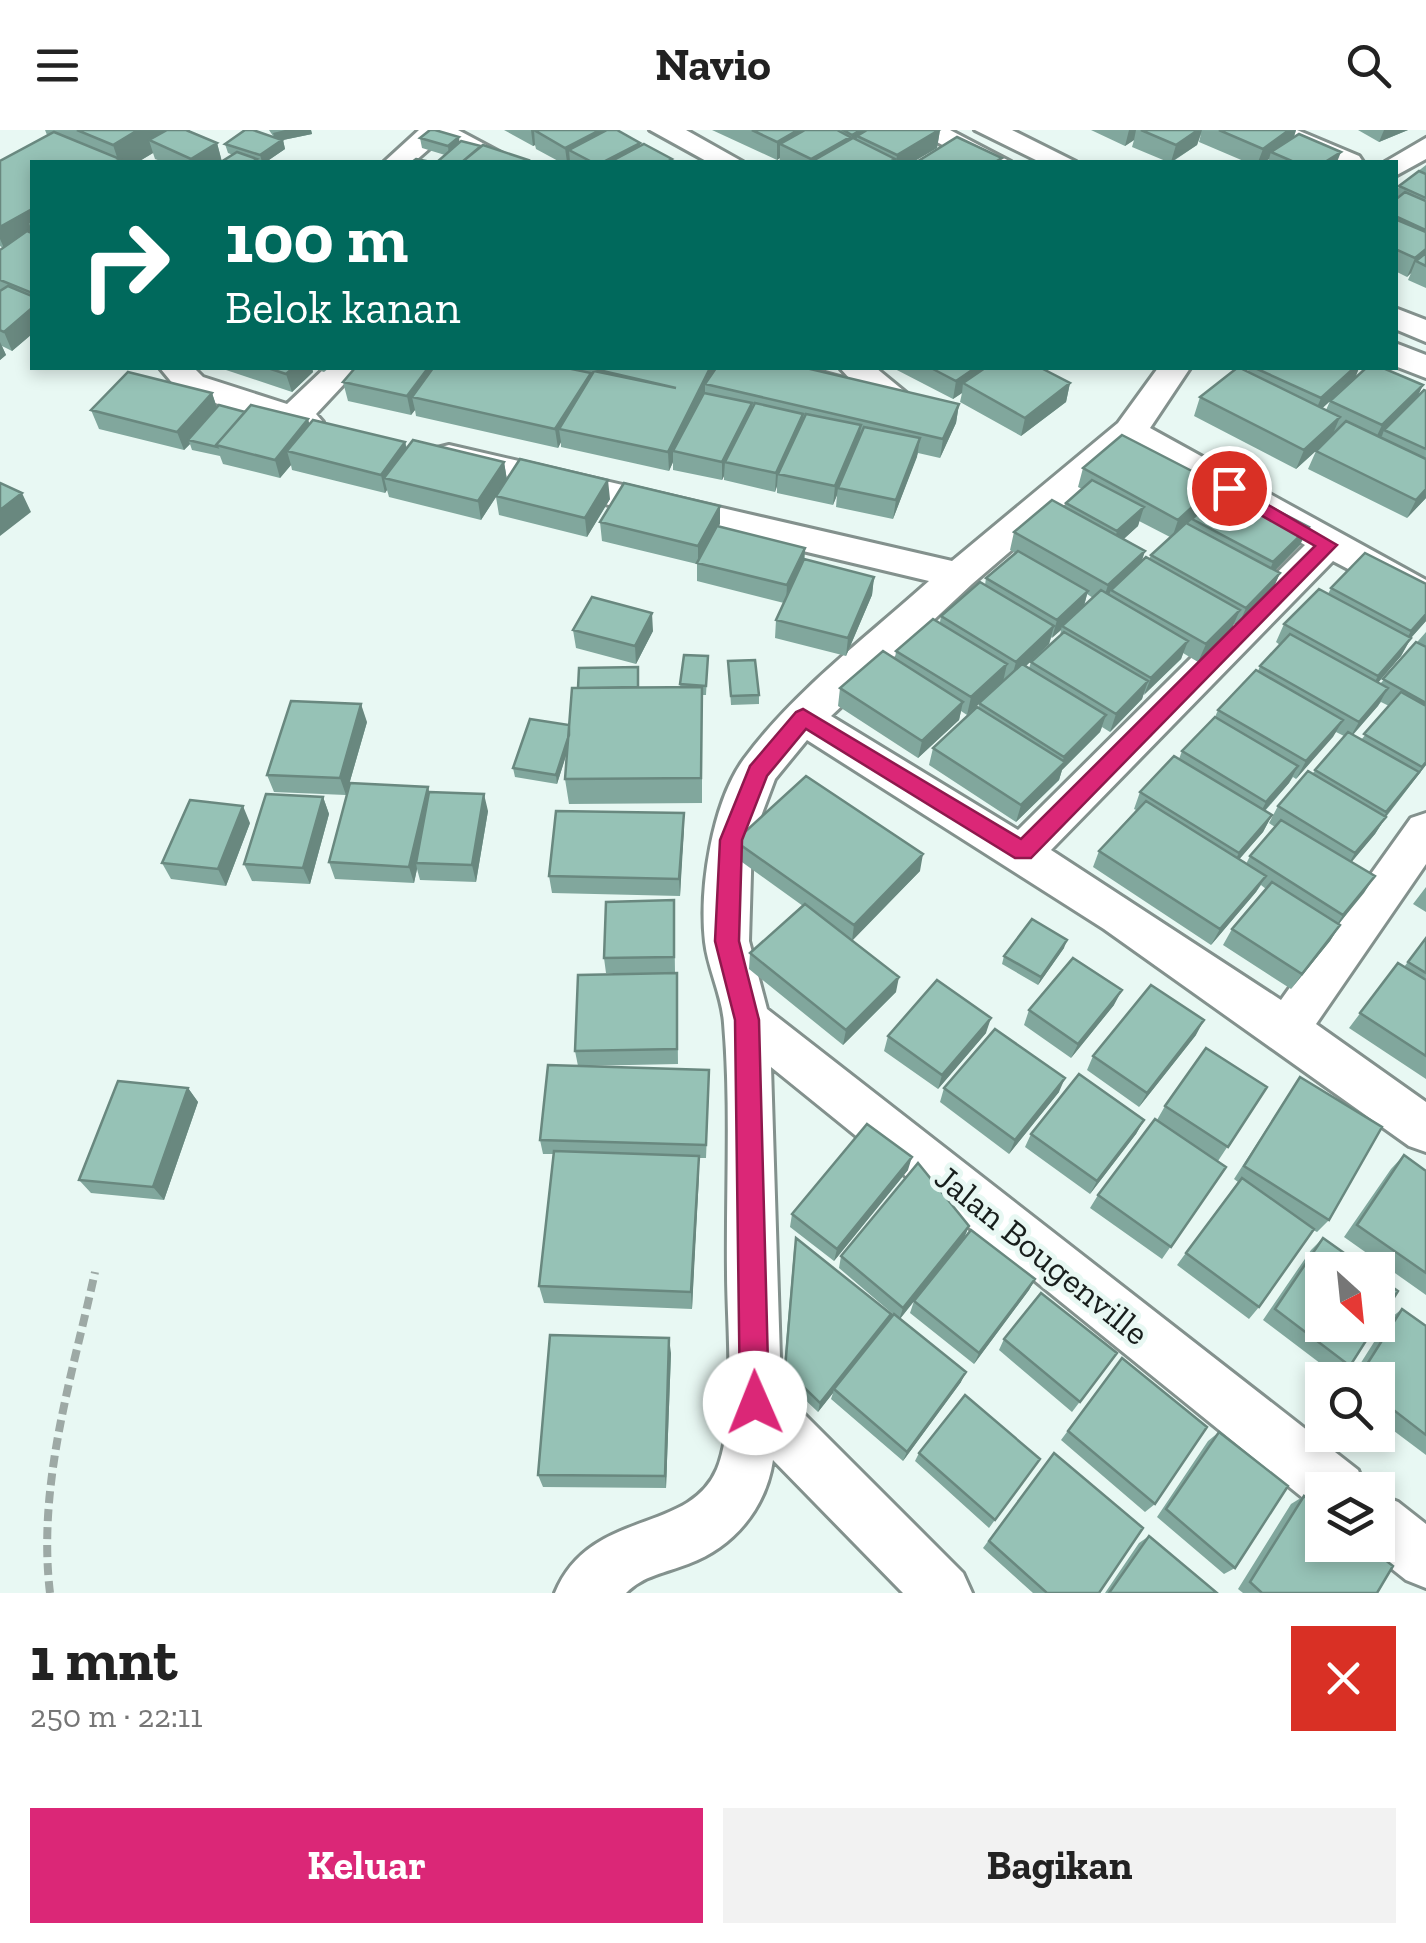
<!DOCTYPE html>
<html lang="id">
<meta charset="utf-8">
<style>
:root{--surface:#fff;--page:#f2f2f2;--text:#222;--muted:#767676;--accent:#db2777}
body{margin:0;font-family:"Zilla Slab",serif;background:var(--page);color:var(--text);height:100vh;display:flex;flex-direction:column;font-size:38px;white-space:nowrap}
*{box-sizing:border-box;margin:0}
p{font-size:32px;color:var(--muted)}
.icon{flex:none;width:55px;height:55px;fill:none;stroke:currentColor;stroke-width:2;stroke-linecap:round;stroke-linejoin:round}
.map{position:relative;height:1463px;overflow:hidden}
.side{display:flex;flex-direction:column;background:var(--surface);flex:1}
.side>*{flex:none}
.banner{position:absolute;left:30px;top:30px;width:1368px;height:210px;border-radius:0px;box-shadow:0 5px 15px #0003;background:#00695c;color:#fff;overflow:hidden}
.needle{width:65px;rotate:153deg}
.buttons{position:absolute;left:1305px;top:1122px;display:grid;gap:20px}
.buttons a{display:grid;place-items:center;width:90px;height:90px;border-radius:0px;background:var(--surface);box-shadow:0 5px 15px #0003;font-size:50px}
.pin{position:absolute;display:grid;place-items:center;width:85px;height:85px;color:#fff;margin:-42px;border:5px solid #fff;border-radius:50%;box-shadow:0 2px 10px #0007}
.me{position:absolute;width:110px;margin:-55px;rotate:359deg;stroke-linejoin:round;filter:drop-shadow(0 0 8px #0008)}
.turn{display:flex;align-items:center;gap:35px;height:210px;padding:0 30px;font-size:45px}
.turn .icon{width:130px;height:130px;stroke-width:2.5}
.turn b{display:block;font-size:70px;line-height:85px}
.round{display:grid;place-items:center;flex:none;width:105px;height:105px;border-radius:0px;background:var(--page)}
.summary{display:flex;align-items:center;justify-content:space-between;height:170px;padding:0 30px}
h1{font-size:60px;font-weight:800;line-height:75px}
.action{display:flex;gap:20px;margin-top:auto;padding:20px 30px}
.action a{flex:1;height:115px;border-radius:0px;background:var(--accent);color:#fff;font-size:40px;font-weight:800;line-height:115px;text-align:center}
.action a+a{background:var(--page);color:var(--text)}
header{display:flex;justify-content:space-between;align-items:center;height:130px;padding:0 30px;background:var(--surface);font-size:45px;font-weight:800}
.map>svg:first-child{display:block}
</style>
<header><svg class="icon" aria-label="menu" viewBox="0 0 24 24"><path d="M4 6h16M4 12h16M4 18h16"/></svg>Navio<svg class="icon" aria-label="search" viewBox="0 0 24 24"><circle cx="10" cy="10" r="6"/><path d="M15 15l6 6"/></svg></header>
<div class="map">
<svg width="1426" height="1463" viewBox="0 0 1426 1463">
<rect width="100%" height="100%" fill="#e8f8f3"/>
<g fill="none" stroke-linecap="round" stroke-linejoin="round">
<g stroke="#83918d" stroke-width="6">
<path id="minor" d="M419,0H458L518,32H483L438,11L414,32H384Z
M650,0H686L743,32H708Z
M914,0H950L1011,32H975Z
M975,0H1012L1076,32H1040Z
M1260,0H1297L1359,26L1363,32H1326Z
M1426,8V29L1395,46V32H1385Z
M1395,178L1426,190V212L1395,199Z
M1395,213L1426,225V248L1395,236Z
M160,238H194L203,247L287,274L325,238H359L316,284L323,292L318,300L306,303L179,261Z
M755,238H806L851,250L840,238H876L915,270L911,277L888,281L760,245Z
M1158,238H1190L1150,298L1426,450V480L1333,431L1051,720L1281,870L1411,688L1426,683V734L1316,894L1426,972V1022L1409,1016L1104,799L807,610L775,649L752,710L749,811L767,879L1358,1340L1366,1360H1322V1381L1318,1380L771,937L781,1261L963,1443L972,1463H903L773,1330C766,1378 734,1417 688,1434C665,1443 644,1445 626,1463H555C590,1378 689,1405 717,1339C737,1290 727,1197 727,1143C726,1060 731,975 724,893C722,865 708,839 705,812C699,759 712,673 744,629C794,561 867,507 929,451L449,337L437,334L432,326L437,318L449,315L952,431L1118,293ZM1132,317L1305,415L1018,700L831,586L972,454Z
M1378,1364L1398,1372L1426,1394V1458L1406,1450L1362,1415H1378Z"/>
</g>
<path stroke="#9da9a5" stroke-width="8" stroke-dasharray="12 6" stroke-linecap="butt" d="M50,1463C37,1354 72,1247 95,1142"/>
<use href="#minor" fill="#fff" fill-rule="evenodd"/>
</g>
<path fill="#81a79d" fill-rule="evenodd" d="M45,0H190L188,1L217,13L222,32H163L155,29L153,23L138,32H32V102L31,103H32V204L12,221L2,216L6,225L0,230V120L3,118L0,116V31L47,5Z
M269,0H311L312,4L283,10L285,19L266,32H221L233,25L228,23L225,14L273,6Z
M504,0H617L641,16L672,29V32H560L536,19L535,15L533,16Z
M712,0H940L937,18L913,32H779L780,28L777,30Z
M1091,0H1296L1294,7L1337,32H1267L1269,29L1264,32H1246L1199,12L1201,4L1197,15L1172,32H1168L1132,17L1134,10L1125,16Z
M1358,0H1408L1379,12Z
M459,7V12L528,30L529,32H437L445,25L422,18L420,8Z
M1426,35V158L1408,150L1411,143L1407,147L1395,141V66L1399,56Z
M220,238H329L324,242L312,238L313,242L292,262Z
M355,238H806L959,274L956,293L940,328L918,323L893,389L836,377L837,365L833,375L777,363V356L775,362L724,350V346L722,350L673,340V332L669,341L561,317V312L558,318L416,286L415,280L411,285L348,271L343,252Z
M893,238H1041L1070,253L1066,272L1021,306L960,272L962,263L953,269Z
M1249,238H1359L1355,248L1322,278L1326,280L1330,271L1423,255L1417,267L1426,261V368L1407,388L1308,339L1316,321L1296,339L1194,286L1200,267L1248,241Z
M212,263L217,278L308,289L309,294L405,312L407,318L504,332L507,350L610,369L587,407L499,385L496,367L481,390L389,367L387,360L385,363L292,340L291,335L280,348L223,334L220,326L192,320L190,314L184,320L99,299L91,280Z
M1083,338L1217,354L1210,371L1300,415L1275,440L1280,443L1272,461L1238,496L1234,494L1232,498L1198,532L1183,523L1181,529L1143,565L1142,569L1110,602L1102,597L1100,602L1062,640L1059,650L1016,692L929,635L933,618L978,578L979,574L967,585L961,581L959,590L918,628L838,576L840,558L895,529L896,521L940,492L941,486L985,455L986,448L1015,423L1010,420L1014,402L1065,377L1066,373L1082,359L1078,357ZM1139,391L1170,407L1151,425L1149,429L1141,432L1145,421L1123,409L1138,396ZM1087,464L1093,468L1084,476ZM1061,500L1060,506L1031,532L1029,538L1026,536L1049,514L1051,508Z
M720,376L719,396L805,418L804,430L874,447L872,465L846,526L775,508L776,490L784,473L697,451V434L602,411L600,392Z
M1426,454V491L1411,508L1401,526L1378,553L1380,554L1426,502V635L1386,687L1375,704L1351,732L1375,746L1339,794L1340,795L1330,811L1291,859L1223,815L1232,799L1266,759L1261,755L1256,762L1211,815L1093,737L1099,721L1136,680L1134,679L1140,662L1179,629L1182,621L1215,587L1218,580L1258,541L1260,536L1280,515L1276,512L1284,494L1328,464L1331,458ZM1381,572L1389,576L1361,610L1353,605ZM1336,602L1344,606L1313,643L1278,676L1269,693L1275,697L1250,726L1246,734L1239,729L1263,702L1272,685L1265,681L1289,653L1293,647L1296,649Z
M573,500L653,501L636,534L576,518Z
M684,525L708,526L706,565H702V673L569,674L565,649L567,622L557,654L515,647L513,638L569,595L638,557H680Z
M728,531L759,565V574L731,575Z
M367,592L346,665L274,662L267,645Z
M429,662L488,681L476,752L420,750L417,739L414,753L335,749L329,732Z
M323,667L329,684L310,754L252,751L244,734Z
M684,683L680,766L552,763L549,746Z
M250,693L226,756L171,749L162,733Z
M735,711L920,741L852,810L896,862L843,915L749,839L750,823L803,776L735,727Z
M1426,757V782L1413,774Z
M674,770L675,843H606L604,828Z
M1426,808V949L1349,898L1398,833L1404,837Z
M1064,818L1038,855L1002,834L1004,826Z
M677,843L678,934L580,936L709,954L706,1028H699L692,1179L544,1173L539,1156L553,1024H543L540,1010L578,936L575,921Z
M1114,875L1071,928L1024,895L1029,880Z
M986,903L938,959L884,921L888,906Z
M1196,905L1139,977L1087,940L1093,926Z
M1300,947L1329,1090L1317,1102L1313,1100L1259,1177L1249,1189L1177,1135L1238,1052L1234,1049Z
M1267,957L1218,1031L1226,1037L1162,1129L1090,1078L1098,1065L1157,990L1165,976Z
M188,958L198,972L164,1070L91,1063L79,1050Z
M944,958L1059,962L1009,1024L940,972Z
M1144,990L1136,1004L1090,1064L1025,1017L1031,1004Z
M1404,1025L1426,1041V1165L1344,1107L1391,1039Z
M908,1040L834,1131L790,1097L792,1084Z
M969,1096L964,1108L900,1189L961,1252L903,1331L831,1269L833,1263L818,1282L783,1249L794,1120L891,1184L888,1192L894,1185L839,1138L841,1126Z
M1323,1108L1350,1236L1337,1246L1263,1190L1311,1120Z
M1035,1149L1029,1160L974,1234L910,1183L914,1171Z
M1402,1179L1426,1196V1325L1378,1289V1250H1350L1388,1190Z
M1004,1209L1117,1223L1072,1282L999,1220Z
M671,1223L666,1358L543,1357L538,1345Z
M1122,1228L1155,1374L1145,1382L1061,1310Z
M1219,1302L1235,1438L1224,1444L1157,1387L1208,1311Z
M919,1323L1040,1329L989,1398L915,1331Z
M1054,1323L1099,1463H1033L983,1418Z
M1304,1366L1377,1463H1243L1238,1459L1291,1374Z
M1149,1406L1217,1463H1105L1139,1413Z"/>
<path fill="#69887f" d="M138,0H190L163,17L149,10L153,23L138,32H114L118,30L113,15Z
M285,0H311L312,4L283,10L285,19L266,32H262L260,25L276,12L273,3Z
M531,0H565H534L535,15L533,16Z
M600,0H610L569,20L570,32H567L565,18Z
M798,0H817L780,14V28L777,30V12Z
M861,0H891L857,6L856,20L851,23L852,5Z
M940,0L937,18L913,32H896L897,25Z
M1129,0H1136L1134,10L1125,16Z
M1198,0H1202L1197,15L1171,32L1176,15Z
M1289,0H1296L1292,12L1271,22L1269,29L1264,32H1258L1263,19Z
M1384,0H1408L1379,12Z
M459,7L460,17L449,26L448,16Z
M850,7L849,25L811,32V29Z
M217,13L222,32H192L191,29Z
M640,13L641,31L639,32H603Z
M1341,22L1337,32H1325Z
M32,79V94L29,93L32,102L4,118L0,109V97Z
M1426,119V131H1416L1411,143L1407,147L1415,128Z
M32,178V204L12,221L4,202Z
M0,212L6,225L0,230Z
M293,238H312L313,242L292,262L286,244Z
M428,238H446L412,267L415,280L411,285L407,266Z
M710,238H720L705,254V267L673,321V332L669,341L668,322Z
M975,238H996L963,253L962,263L953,269L956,251Z
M1354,238H1359L1355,248L1313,287L1321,268Z
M591,243L592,261L559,299L561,312L558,318L555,299Z
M1070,253L1066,272L1021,306L1025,288Z
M1423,255L1414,274L1384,300L1382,306L1373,314L1382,295Z
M212,263L218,281L188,310L190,314L184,320L177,302Z
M752,273L751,292L725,332L724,346L722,350V332Z
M959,274L956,293L940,328L943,309Z
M803,284L802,302L778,344L777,356L775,362L776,343Z
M1340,287L1332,306L1296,339L1304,320Z
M308,289L313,308L287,321L291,335L280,348L275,330Z
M861,295L859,313L838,358L837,365L833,375L835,356Z
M920,308L917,327L893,389L896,370Z
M405,312L409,331L384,348L387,360L385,363L381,345Z
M504,332L507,350L481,390L478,371Z
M608,350L610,369L587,407L585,388Z
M1217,354L1210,373L1172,408L1178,390Z
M1426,359V368L1407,388L1416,370Z
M22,363L31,382L0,406V380Z
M720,376V394L698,435V416Z
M1144,377L1138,396L1112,420L1117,401Z
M1309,397L1300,415L1265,451L1273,432Z
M805,418L804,436L786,473L787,455Z
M1145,421L1139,439L1111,460L1108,467L1102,473L1108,455Z
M1280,443L1272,461L1238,496L1246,478Z
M874,447L872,465L846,526L848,508Z
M1088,461L1083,479L1062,496L1061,500L1052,508L1057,490Z
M1240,480L1232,498L1198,532L1206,514Z
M652,483L653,501L636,534L635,516Z
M1426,484V491L1401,519L1411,501Z
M1054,496L1049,514L1011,550L1016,532Z
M1411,508L1401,526L1368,564L1378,546Z
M1188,511L1181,529L1144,565L1151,548Z
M1007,534L1003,552L967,585L971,567Z
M1148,551L1142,569L1110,602L1116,584Z
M1388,558L1378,576L1349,609L1359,592Z
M963,572L959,590L918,628L922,611Z
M361,574L367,592L346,665L340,648Z
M1106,585L1100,602L1062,640L1059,650L1016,692L1021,675L1061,636L1064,627Z
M1343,590L1333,607L1296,649L1306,631Z
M572,595L573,604L557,654L556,645Z
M1426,632V635L1383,690L1386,687L1375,704L1345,740L1355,723Z
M1298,636L1289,653L1257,689L1266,672Z
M428,657L432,674L416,733L417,739L414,753L409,737Z
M484,664L488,681L476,752L472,735Z
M323,667L329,684L310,754L303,738Z
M243,676L250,693L226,756L218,739Z
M684,683V700L680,766L679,749Z
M1272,685L1263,702L1230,740L1239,723Z
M923,724L920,741L852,811L854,795Z
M1266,746L1256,762L1211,815L1220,799Z
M1375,746L1364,763L1333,801L1343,785Z
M1340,795L1330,811L1291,859L1302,844Z
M1067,810L1064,818L1038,855L1041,847Z
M899,847L896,862L843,915L846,900Z
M1122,860L1114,875L1071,928L1078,914Z
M991,888L986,903L938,959L942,945Z
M1204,890L1196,905L1139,977L1147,963Z
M1065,948L1059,962L1009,1024L1015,1010Z
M188,958L198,972L164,1070L153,1057Z
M1144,990L1136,1004L1090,1064L1097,1051Z
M699,1026V1046L692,1179L691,1162Z
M912,1027L908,1040L834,1131L837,1119Z
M969,1096L964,1108L899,1190L903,1178Z
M1035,1149L1029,1160L974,1234L979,1223Z
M891,1184L887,1195L834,1259L833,1263L818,1282L820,1273Z
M669,1208L671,1223L666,1358L665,1346Z
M966,1242L961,1252L903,1331L907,1322Z"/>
<path fill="#96c2b6" stroke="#69887f" stroke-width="2.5" d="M77,0H138L113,15Z
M167,0H186L217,13L191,29L149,10Z
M245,0H253L282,10L260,25L225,14Z
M430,0H435L459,7L448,16L420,8Z
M534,0H600L565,18Z
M607,0H617L640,13L603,32H592L569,20Z
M752,0H798L777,12Z
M805,0H837L850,7L811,29L780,14Z
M843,0H861L852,5Z
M867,0H939L897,25L857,6Z
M1141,0H1198L1176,15Z
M1219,0H1289L1263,19Z
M54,2L120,29L114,32H32V79L0,97V31Z
M1299,4L1341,22L1325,32H1294L1271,22Z
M957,7L1002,28L995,32H924L920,30Z
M853,8L895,29L889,32H811Z
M461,11L481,16L462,32H437Z
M644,14L672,29L667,32H610Z
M483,15L528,30L525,32H462Z
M237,22L257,29L252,32H221Z
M416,29L431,32H412Z
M1419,41L1426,44V68L1399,56Z
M1405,62L1426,71V100L1395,86V70Z
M1395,89L1426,102V119L1415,128L1395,119Z
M27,101L32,103V163L0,150V120Z
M1426,123V136L1416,131Z
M8,156L32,166V178L4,202L0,200V161Z
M268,238H293L286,244Z
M355,238H428L407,266L343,252Z
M433,238H567L591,243L555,299L412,267Z
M590,238H710L668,322L559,299L594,241L676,258Z
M716,238H806L959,274L943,309L705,254Z
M931,238H975L956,251Z
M985,238H1041L1070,253L1025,288L963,253Z
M1237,238H1240L1340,287L1304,320L1200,267Z
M1255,238H1354L1321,268Z
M1366,238H1383L1423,255L1382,295L1330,271Z
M128,242L212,263L177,302L91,280Z
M1424,260L1426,261V319L1384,300Z
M704,263L752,273L722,332L673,321Z
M755,273L803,284L776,343L725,332Z
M219,275L245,282L216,315L217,317L188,310Z
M251,275L308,289L275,330L216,315Z
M806,284L861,295L835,356L778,344Z
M313,290L405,312L381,345L287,321Z
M1346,291L1426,329V359L1416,370L1316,321Z
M864,297L920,308L896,370L838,358Z
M1122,305L1217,354L1178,390L1083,338Z
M413,310L504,332L478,371L384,348Z
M520,329L608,350L585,388L496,366Z
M1092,350L1144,377L1117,401L1066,373Z
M0,353L22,363L0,380Z
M624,353L720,376L698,416L600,392Z
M1228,355L1309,397L1273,432L1192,389Z
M1052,370L1145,421L1108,455L1014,402Z
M1186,393L1280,443L1246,478L1151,425Z
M717,396L805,418L787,455L697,433Z
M1018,421L1088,461L1057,490L986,448Z
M1365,423L1426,454V484L1411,501L1331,458Z
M1146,427L1240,480L1206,514L1111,460Z
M804,429L874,447L848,508L776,490Z
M980,452L1054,496L1016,532L941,486Z
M1319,459L1411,508L1378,546L1284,494Z
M1101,460L1188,511L1151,548L1062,496Z
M592,467L652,483L635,516L573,500Z
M933,489L1007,534L971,567L896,521Z
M1064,502L1148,551L1116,584L1031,532Z
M1290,504L1388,558L1359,592L1260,536Z
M1416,512L1426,517V573L1383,549Z
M883,521L963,572L922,611L840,558Z
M684,525L708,526L706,556L680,554Z
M755,530L759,565L731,566L728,531Z
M1022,534L1106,585L1064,627L979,573Z
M638,537V557L578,558L579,538Z
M1256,540L1343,590L1306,631L1218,580Z
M702,557L701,648L565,649L572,558Z
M1401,562L1426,576V632L1422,637L1364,604Z
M291,571L361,574L340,648L267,645Z
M977,577L1065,632L1021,675L933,618Z
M1215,587L1298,636L1266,672L1182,621Z
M530,589L569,595V605L556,645L513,638Z
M1348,602L1419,642L1386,682L1315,640Z
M1174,626L1272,685L1239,723L1140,662Z
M1308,641L1386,687L1355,723L1278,676Z
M806,646L923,724L854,795L735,711Z
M350,653L428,657L409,737L329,732Z
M429,662L484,664L472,735L416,733Z
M266,664L323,667L303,738L244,734Z
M190,670L243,676L218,739L162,733Z
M1146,671L1266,746L1220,799L1099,721Z
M556,681L684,683L679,749L549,746Z
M1281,690L1375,746L1343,785L1250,726Z
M1272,752L1340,795L1302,844L1232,799Z
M674,770V827L604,828L606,772Z
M805,774L899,847L846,900L750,823Z
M1032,789L1067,810L1041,847L1004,826Z
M1426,808V843L1408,832Z
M1073,828L1122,860L1078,914L1029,880Z
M1398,833L1426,850V926L1360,883Z
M677,843V919L575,921L578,845Z
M937,850L991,888L942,945L888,906Z
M1151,855L1204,890L1147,963L1093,926Z
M995,899L1065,948L1015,1010L944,958Z
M1206,918L1267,957L1228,1017L1165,976Z
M548,935L709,940L706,1015L540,1010Z
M1079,944L1144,990L1097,1051L1031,1004Z
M1300,947L1382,997L1329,1090L1244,1036Z
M118,951L188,958L153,1057L79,1050Z
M1155,989L1226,1037L1171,1117L1098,1065Z
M867,994L912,1027L837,1119L792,1084Z
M554,1021L699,1026L691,1162L539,1156Z
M1404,1025L1426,1041V1143L1357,1095Z
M918,1033L969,1096L903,1178L841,1126Z
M1242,1048L1314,1099L1259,1177L1186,1123Z
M971,1100L1035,1149L979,1223L914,1171Z
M796,1108L891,1184L820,1273L785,1239Z
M1323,1108L1368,1140H1322V1195H1376L1350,1236L1275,1179Z
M1378,1147L1398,1161L1378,1193Z
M1041,1163L1117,1223L1080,1272L1004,1209Z
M1402,1179L1426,1196V1305L1378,1268V1250H1357Z
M894,1184L966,1242L907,1322L834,1259Z
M550,1205L669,1208L665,1346L538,1345Z
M1122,1228L1207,1297L1155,1374L1068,1301Z
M965,1265L1040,1329L995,1390L919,1323Z
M1219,1302L1288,1356L1235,1438L1166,1379Z
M1054,1323L1143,1398L1099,1463H1047L989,1411Z
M1304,1366L1322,1381V1415H1366L1393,1436L1377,1463H1262L1250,1452Z
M1149,1406L1217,1463H1109Z"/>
<path fill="#db2777" stroke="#8e194d" stroke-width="2.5" d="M1229,352L1337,415L1031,728H1015L806,599L767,646L742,710L739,811L759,890L769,1273L765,1283L755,1287L745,1283L740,1273L735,890L715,811L720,710L750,636L796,582L803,579L1021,709L1315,416L1222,363V354Z"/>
<g text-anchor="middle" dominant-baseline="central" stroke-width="10" stroke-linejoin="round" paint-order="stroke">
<g font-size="35" fill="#181e1c" stroke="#e8f8f3">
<text transform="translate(1042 1125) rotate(39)">Jalan Bougenville</text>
</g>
</g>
</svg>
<div class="buttons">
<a><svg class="needle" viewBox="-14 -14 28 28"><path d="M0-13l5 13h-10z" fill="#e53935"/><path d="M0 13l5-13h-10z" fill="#767676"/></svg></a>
<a><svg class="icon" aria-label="search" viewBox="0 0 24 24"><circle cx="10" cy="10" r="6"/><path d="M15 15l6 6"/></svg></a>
<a><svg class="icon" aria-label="layers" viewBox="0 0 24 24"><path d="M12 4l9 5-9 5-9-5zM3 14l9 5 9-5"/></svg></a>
</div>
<div class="pin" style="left:1229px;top:358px;background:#d93025"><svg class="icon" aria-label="arrive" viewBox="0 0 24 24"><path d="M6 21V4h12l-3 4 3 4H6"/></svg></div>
<svg class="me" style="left:755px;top:1273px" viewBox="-20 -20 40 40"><circle r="19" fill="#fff"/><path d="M0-13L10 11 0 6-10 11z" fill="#db2777"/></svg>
<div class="banner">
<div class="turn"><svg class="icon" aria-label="right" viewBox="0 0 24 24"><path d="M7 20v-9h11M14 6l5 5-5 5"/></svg><div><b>100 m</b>Belok kanan</div></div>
</div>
</div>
<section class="side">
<div class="summary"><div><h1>1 mnt</h1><p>250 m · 22:11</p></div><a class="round" style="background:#d93025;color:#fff"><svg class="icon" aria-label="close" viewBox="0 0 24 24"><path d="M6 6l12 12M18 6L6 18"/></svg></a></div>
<div class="action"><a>Keluar</a><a>Bagikan</a></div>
</section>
